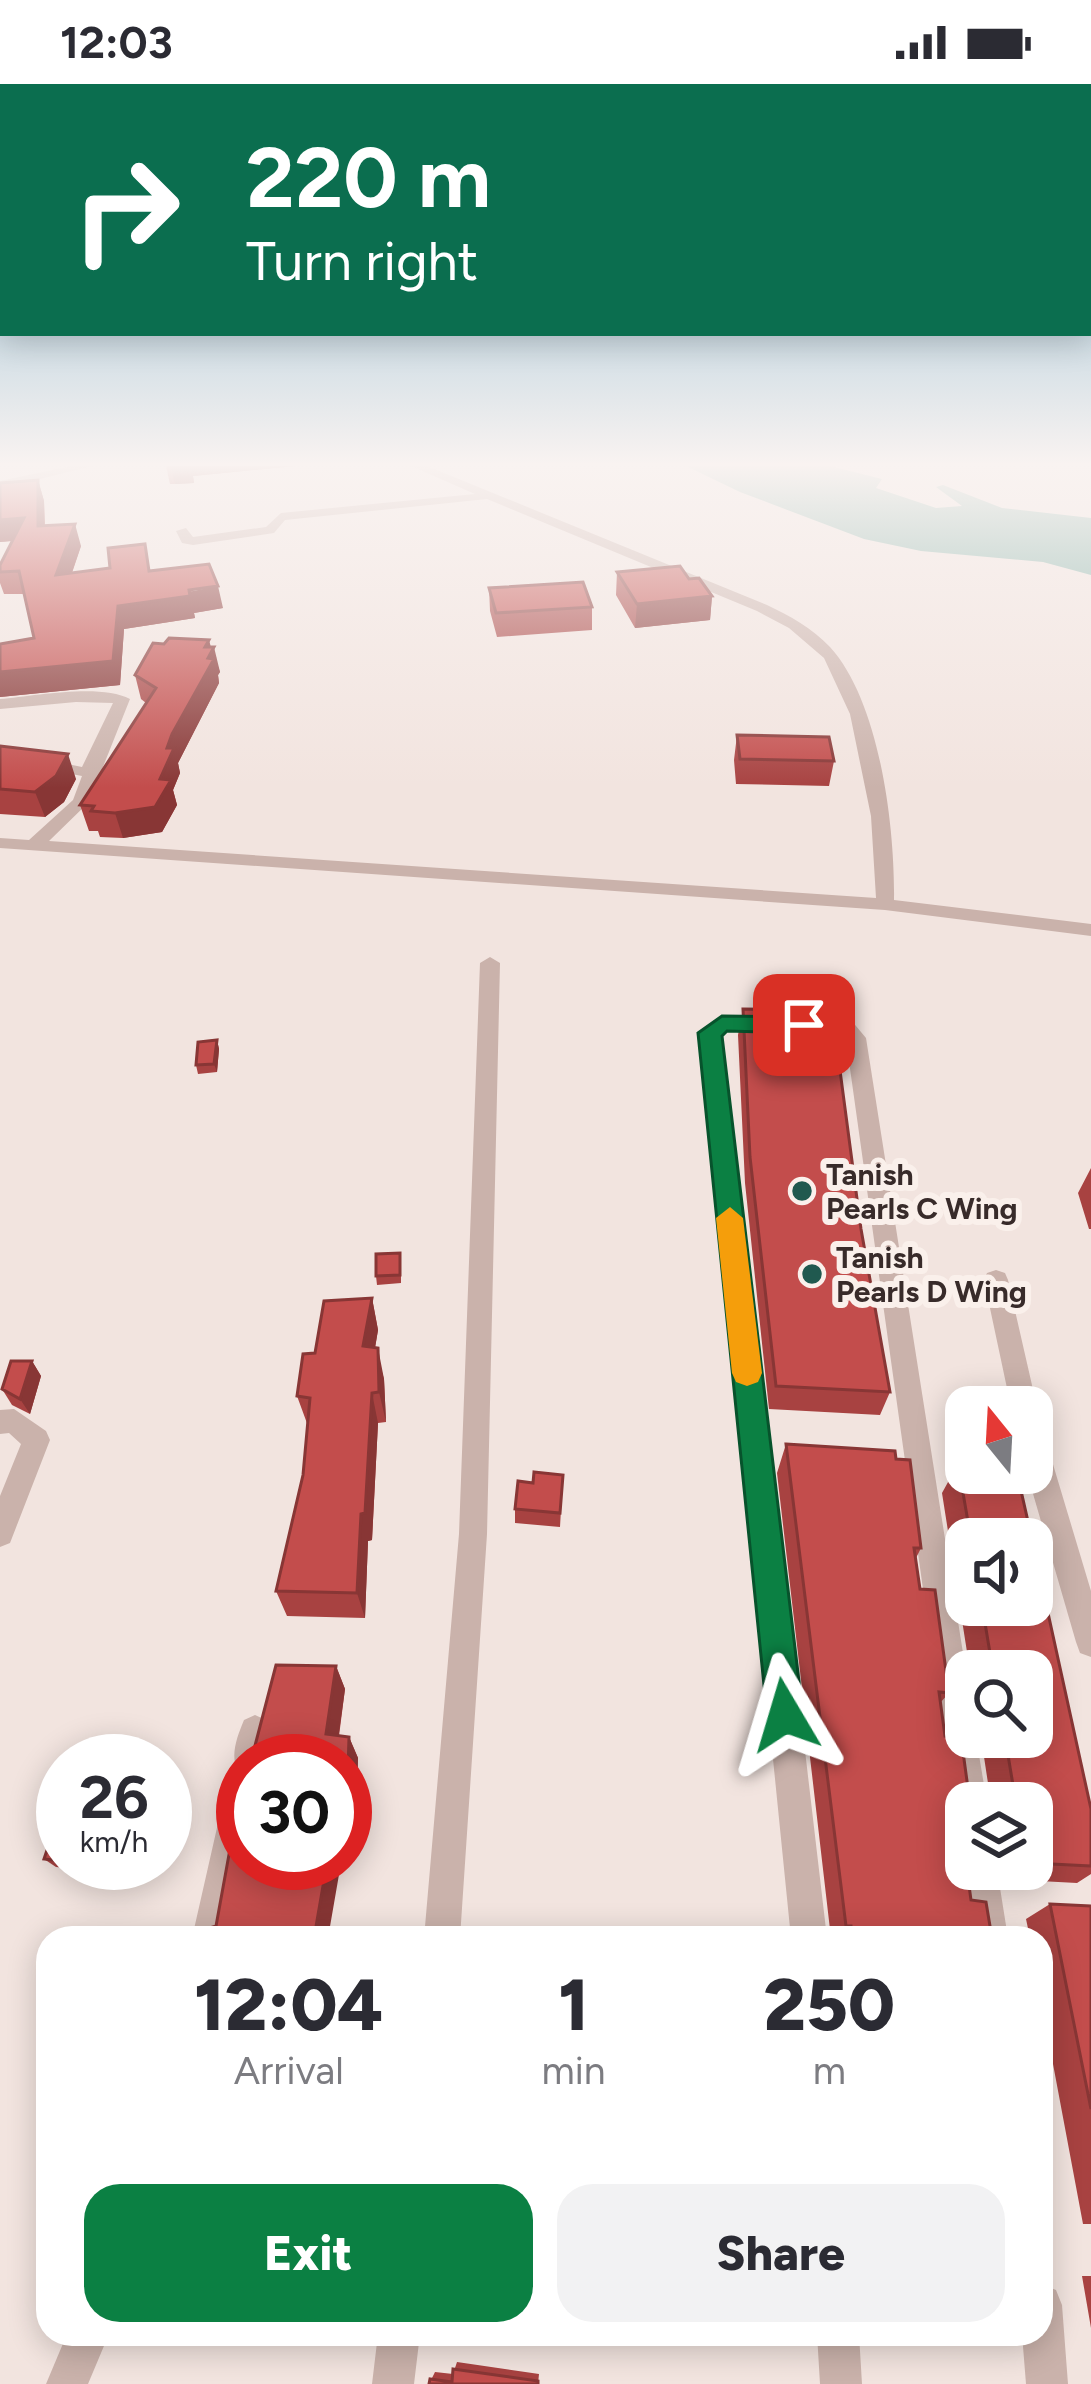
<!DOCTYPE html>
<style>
:root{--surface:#fff;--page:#f2f2f3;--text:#2b2b33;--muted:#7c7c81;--accent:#0b8043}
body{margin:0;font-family:Figtree,sans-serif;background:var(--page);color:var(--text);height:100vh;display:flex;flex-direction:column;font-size:45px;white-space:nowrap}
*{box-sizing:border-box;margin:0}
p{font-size:39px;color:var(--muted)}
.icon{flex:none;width:66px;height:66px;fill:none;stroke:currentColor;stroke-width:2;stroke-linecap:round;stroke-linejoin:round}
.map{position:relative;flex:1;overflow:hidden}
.drawer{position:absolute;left:36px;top:1842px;width:1017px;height:420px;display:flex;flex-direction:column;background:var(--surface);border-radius:36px;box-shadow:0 6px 30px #0003}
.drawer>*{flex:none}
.guide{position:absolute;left:0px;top:0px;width:1092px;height:252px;box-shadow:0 6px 30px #0003;background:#0b6e4f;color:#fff;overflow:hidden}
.needle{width:78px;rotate:342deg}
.controls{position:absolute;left:945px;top:1302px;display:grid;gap:24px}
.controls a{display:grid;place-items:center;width:108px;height:108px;border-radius:24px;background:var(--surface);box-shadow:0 6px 30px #0003;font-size:60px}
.speed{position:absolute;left:36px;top:1650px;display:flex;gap:24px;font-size:60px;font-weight:700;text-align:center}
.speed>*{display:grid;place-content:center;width:156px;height:156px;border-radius:50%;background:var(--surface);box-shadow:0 6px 30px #0003;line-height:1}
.speed small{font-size:30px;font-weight:400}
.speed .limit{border:18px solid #d22;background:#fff;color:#111}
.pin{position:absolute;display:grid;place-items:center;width:102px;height:102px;color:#fff;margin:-51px;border-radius:24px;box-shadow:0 6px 18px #0006}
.me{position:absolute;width:132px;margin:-66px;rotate:353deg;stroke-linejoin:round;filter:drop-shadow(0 0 9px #0008)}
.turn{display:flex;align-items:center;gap:42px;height:252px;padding:0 48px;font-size:54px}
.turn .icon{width:156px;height:156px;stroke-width:2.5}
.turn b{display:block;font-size:84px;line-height:102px}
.eta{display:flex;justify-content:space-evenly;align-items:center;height:204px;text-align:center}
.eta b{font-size:72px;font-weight:800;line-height:84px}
.primary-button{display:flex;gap:24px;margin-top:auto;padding:24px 48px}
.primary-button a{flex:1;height:138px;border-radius:36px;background:var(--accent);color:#fff;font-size:48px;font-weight:800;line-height:138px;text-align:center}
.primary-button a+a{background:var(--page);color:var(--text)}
.status{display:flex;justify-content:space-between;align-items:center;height:84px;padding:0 60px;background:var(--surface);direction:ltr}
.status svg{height:33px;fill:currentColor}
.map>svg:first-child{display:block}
</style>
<div class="status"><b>12:03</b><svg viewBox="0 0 49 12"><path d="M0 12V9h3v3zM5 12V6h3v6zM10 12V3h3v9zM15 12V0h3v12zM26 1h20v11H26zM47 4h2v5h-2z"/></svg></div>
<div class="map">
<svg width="1091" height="2300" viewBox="0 0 1091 2300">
<rect width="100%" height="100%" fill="#f2e4df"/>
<path fill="#7eafa5" d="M686,382H830L882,395L876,404L936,424L962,422L936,403L943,401L1002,424L1091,434V491L1043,478L921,467L864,455L740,408Z"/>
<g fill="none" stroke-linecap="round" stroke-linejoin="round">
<path fill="#cab2ab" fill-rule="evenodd" d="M71,382H92L0,405V397Z
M411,382H427L767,521C790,532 812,544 830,563C880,618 895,743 894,816L1091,840V852L885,826L0,764V754L29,756L73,716L82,692L0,676V666L82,683L113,619L76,618L0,625V615C34,612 101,599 130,615L89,718L49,757L876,814L871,732L850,630L824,574L789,544L757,527L487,415L285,436L274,449L193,461L182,459L176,447L186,444L193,453L266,443L281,429L475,410Z
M490,873L500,879L487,1450L460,1854H424L459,1450L480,879Z
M722,932L771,933L781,940L771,947L727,946L721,951L827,1854H791L700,949Z
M806,934L851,936L866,954L966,1588V1653H976L987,1719H966V1734L958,1731L953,1719L846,956L839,948L799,946L796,941L799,936Z
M996,1186L1005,1189L1008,1196L1037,1323L1032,1332V1323H1011L984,1196L987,1189Z
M14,1325L46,1347L50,1356L10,1459L0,1463V1412L21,1360L9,1349L0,1350V1326Z
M1032,1345L1042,1348L1046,1357L1091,1507V1573L1080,1569L1076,1558L1027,1389H1032Z
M255,1631L266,1636L271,1647L265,1677H243L244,1779L228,1854H192L226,1704L231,1692L239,1689C229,1673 237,1653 244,1636Z
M966,1777V1785H997L1008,1854H972L963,1785Z
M1041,2200L1056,2206L1062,2221L1068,2300H1026L1022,2250H1041Z
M67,2250H109L88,2300H46Z
M378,2250H420L414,2300H372Z
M817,2250H859L862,2300H820Z"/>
</g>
<path fill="#a84241" d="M166,382H295L193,392L194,399L175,400H170Z
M38,396L44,417L45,441L81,462L72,489L151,486L223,524L194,529L195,534L124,545L120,601L0,613V560L34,554L24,510H4L0,499V481L12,457L0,458V399Z
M617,488L689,495L712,512L710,536L635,544L616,511Z
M489,504L592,523V546L497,553L490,527Z
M211,563L220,588L218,591L219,599L178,679L180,689L173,706L177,721L162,748L123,754L100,753L98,747H89L80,721L146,619L141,615L135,591Z
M737,651L834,677L829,702L736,700L734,676Z
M0,662L76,695L64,718L45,733L0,730Z
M743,925L890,1308L880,1331L769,1325L745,1099L738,951Z
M217,956L219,965L217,988L198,990L196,981Z
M1091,1084V1145H1089L1078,1109Z
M401,1177V1199L377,1201L376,1192Z
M372,1214L378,1246L375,1264L384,1295L386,1338L378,1339L372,1456L368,1457L365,1534L287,1532L276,1507L303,1391L308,1342L297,1312L315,1269Z
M32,1277L41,1292L30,1330L12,1321L2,1305Z
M786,1360L896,1375L921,1464L916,1474L920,1505L949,1609L940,1619L945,1652L966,1719V1785L971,1816L992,1854H831L777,1389Z
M958,1380L1032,1455H966V1521H1032L1091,1725V1790L1077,1799L1003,1795L1002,1785H1032V1719H991L981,1653H1032V1587H970L942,1409Z
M563,1391L560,1443L515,1439V1425L533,1399Z
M336,1582L345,1605L339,1652L349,1653L358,1674L357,1707L345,1704V1677H251Z
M63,1725V1779H110L108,1785L85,1782L84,1786L56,1783L44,1775Z
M1050,1820L1091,1822V2140H1083L1041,1916V1854H1030L1026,1835Z
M1082,2192H1091V2244Z
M457,2278L539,2290L538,2300H429L435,2288L453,2290Z"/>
<path fill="#883635" d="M171,382H295L193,392L194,399L175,400Z
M38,396L44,417L45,463L38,442Z
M24,434L31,455L0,458V436Z
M75,440L81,462L63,514L56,491Z
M218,502L223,524L194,529L195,534L124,545L120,601L0,613V588L118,522Z
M712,512L710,536L635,544L637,520Z
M209,556L212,567L214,563L220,588L218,591L219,599L178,679L180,689L173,706L177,721L162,748L123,754L115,729L160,695L167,664Z
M68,670L76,695L64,718L45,733L35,708Z
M217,956L219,965L217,988L214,980Z
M372,1214L378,1246L370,1293L363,1262Z
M378,1264L384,1295L386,1338L379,1308Z
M32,1277L41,1292L30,1330L20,1315Z
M372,1309L378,1339L372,1456L368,1457L365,1534L357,1509L361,1430Z
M336,1582L345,1605L336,1670L326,1650Z
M349,1653L358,1674L357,1707L348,1687Z
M327,1779H341L328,1854H314Z"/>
<path fill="#c34d4c" stroke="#883635" stroke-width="3" d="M38,396V442L75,440L56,491L110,484L108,464L145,460L149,487L209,480L218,502L189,506L190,512L118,522L113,577L0,588V560L34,554L19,487L0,488V481L24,434L0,436V399Z
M680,482L689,495L699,494L712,512L637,520L617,488Z
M583,498L592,523L496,529L489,504Z
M169,554L209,556L205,563H214L208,574L214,575L172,650L167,664H174L160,695L171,696L155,723L115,729L91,727L94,722L80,721L156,604L135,591L153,559L164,560Z
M737,651L829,653L834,677L740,675Z
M0,662L68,670L56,692L35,708L0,705Z
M743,925L832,926L861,1145L890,1308L776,1302L750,1073Z
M217,956L214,980L196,981L198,958Z
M400,1169V1191L376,1192V1170Z
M372,1214L363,1262L378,1264L379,1308L372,1309L365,1429L361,1430L357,1509L276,1507L303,1391L310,1314L297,1312L303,1270L315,1269L324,1217Z
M11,1277H32L20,1315L2,1305Z
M786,1360L895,1367L896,1375L910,1376L921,1464H914L920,1505L935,1506L949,1609L939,1608L945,1652L961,1653L970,1719H966L965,1773L971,1816L986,1818L992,1854H852L851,1842H846Z
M958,1380L966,1381V1389H1017L1032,1455H971Z
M534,1388L563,1391L560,1429L515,1425L518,1397L533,1399Z
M1032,1456L1091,1725V1782L1032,1779V1719H1016L1005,1653H1032V1587H993L982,1521H1032Z
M276,1581L336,1582L326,1650L349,1653L348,1687H345V1677H251Z
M243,1708V1779H327L314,1854H205L207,1845L216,1842L234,1743Z
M61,1725H63V1777L44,1775Z
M1050,1820L1091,1822V2025Z
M1041,2140L1050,2205L1041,2204Z
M453,2285L538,2297V2300H429L430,2295L452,2298Z"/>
<linearGradient id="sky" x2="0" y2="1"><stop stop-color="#7db2cd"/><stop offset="0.54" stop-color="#f9f3f1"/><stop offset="1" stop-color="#f9f3f1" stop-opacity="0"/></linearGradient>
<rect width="1091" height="704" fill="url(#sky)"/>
<path fill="#0b8043" stroke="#07532c" stroke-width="3" d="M722,932L804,933L815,941L804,949L727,947L722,952L803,1631L798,1644L785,1650L772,1644L767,1631L698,949Z"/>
<path fill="#f59e0b" d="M730,1123L743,1134L762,1289L758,1298L747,1302L736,1298L732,1289L716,1134Z"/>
<g fill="#20594f" stroke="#faf0eb" stroke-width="4.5">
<circle cx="802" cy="1107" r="12"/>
<circle cx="812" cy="1190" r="12"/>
</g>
<g text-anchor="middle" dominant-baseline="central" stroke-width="12" stroke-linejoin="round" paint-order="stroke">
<g font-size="30" font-weight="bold" fill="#382b2a" stroke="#faf0eb" text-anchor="start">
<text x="826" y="1090">Tanish<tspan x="826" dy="34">Pearls C Wing</tspan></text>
<text x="836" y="1173">Tanish<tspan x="836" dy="34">Pearls D Wing</tspan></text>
</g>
</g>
</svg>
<div class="controls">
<a><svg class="needle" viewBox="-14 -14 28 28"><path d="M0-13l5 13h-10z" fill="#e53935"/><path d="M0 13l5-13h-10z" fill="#7c7c81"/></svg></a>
<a><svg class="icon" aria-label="sound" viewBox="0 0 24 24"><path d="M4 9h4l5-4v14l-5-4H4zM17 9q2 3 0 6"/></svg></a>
<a><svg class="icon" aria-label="search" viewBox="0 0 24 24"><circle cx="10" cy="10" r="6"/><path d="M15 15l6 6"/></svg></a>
<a><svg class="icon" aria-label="layers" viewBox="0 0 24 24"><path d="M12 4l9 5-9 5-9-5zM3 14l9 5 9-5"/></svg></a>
</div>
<div class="speed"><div>26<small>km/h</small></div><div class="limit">30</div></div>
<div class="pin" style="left:804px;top:941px;background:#d93025"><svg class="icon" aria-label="arrive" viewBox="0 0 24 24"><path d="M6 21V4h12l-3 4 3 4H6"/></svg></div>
<svg class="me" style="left:785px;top:1631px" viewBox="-20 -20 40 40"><path d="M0-17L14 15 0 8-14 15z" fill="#0b8043" stroke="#fff" stroke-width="4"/></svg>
<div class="guide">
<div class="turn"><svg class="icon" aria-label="right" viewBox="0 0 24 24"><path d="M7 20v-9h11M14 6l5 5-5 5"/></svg><div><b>220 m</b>Turn right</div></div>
</div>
<section class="drawer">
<div class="eta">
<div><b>12:04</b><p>Arrival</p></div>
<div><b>1</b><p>min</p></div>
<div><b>250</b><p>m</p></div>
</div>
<div class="primary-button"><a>Exit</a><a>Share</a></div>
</section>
</div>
